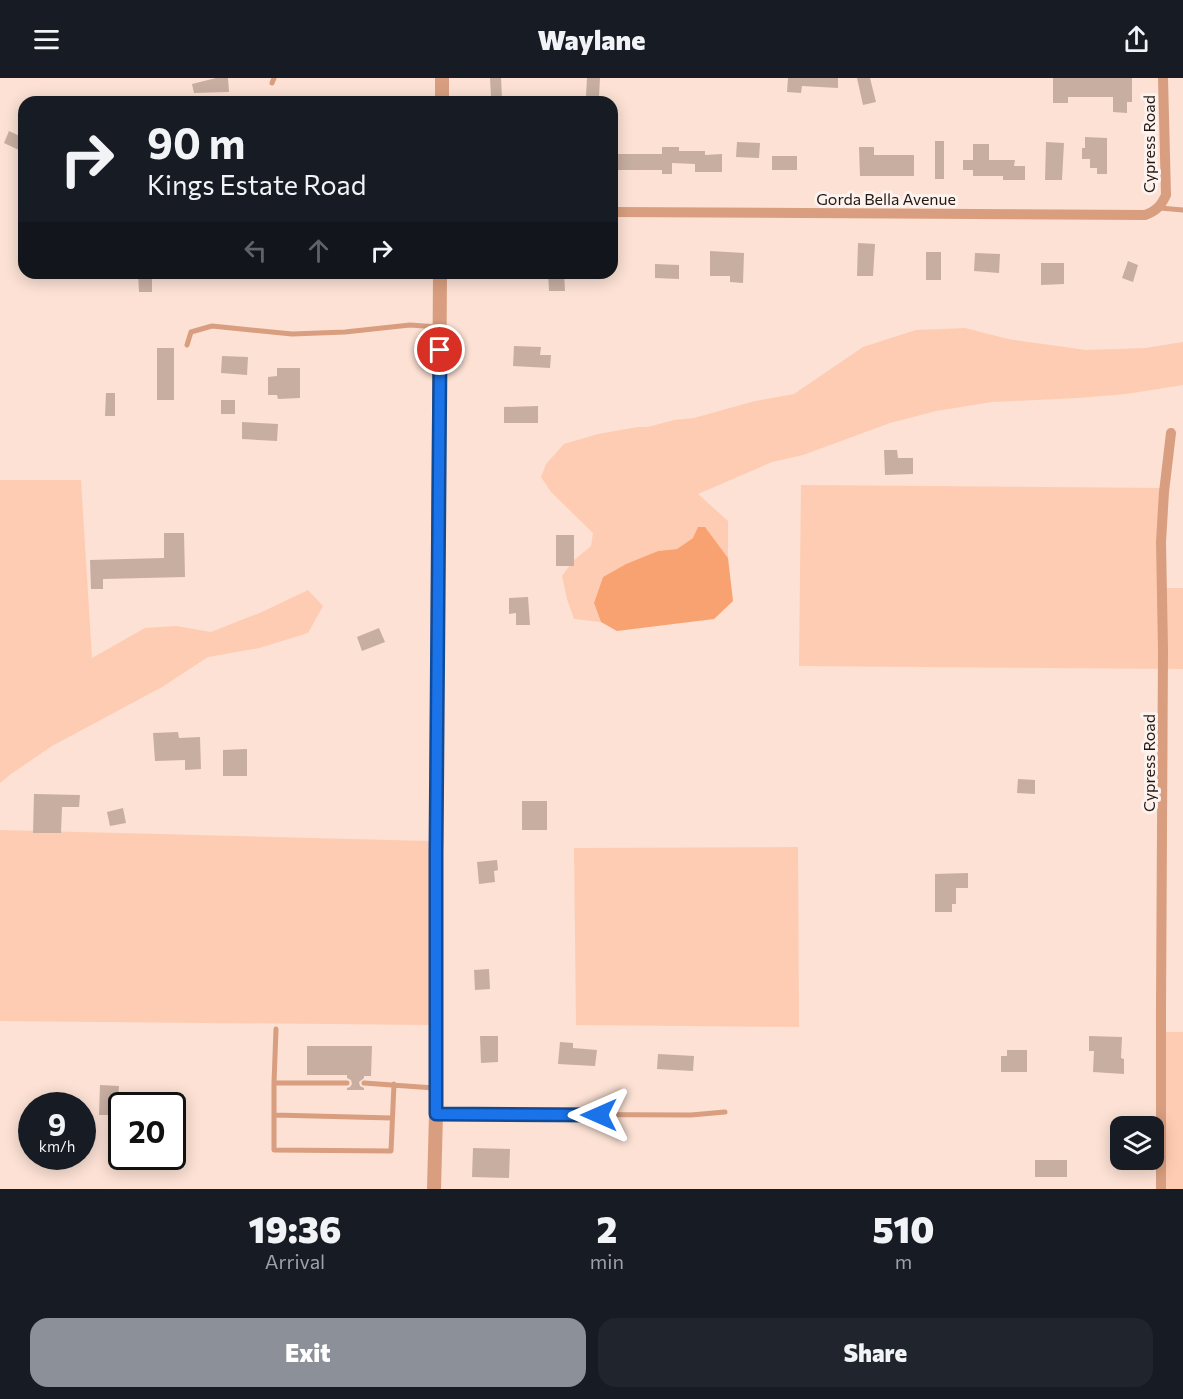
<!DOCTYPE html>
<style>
:root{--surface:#171b24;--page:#20242c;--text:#f1f3f6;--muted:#9ea1a6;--accent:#8c9099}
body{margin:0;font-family:Commissioner,sans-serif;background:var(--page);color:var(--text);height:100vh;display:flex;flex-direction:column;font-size:22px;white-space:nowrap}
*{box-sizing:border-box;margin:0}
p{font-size:20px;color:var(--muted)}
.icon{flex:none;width:33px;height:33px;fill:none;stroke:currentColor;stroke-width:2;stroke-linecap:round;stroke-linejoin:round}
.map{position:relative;height:1111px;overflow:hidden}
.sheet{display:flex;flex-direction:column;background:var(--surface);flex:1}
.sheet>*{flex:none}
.top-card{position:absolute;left:18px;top:18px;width:600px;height:183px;border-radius:18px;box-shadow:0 3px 15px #0003;background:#171b24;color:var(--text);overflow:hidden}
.buttons{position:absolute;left:1110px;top:1038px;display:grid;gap:12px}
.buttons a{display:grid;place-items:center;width:54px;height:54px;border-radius:12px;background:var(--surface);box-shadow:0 3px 15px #0003;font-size:30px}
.speed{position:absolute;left:18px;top:1014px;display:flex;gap:12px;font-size:30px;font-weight:700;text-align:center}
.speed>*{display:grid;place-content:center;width:78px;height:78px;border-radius:50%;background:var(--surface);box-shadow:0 3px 15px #0003;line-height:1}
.speed small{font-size:15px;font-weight:400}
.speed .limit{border:3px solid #111;border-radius:9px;background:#fff;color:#111}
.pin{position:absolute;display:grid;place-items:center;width:51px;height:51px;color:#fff;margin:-26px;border:3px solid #fff;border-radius:50%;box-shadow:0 2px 6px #0007}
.me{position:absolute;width:66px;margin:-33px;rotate:270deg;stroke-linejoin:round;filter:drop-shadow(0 0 4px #0008)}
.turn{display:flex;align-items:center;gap:21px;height:126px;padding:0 30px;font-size:27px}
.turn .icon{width:78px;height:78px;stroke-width:2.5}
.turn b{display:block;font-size:42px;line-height:51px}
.lanes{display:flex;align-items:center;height:57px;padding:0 30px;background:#0003;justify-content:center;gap:30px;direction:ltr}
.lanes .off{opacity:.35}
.eta{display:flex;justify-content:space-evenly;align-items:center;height:102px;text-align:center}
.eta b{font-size:36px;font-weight:800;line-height:42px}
.cta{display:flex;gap:12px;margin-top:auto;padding:12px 30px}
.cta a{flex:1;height:69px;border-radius:18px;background:var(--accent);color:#fff;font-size:24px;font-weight:800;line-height:69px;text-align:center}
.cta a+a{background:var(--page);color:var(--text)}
header{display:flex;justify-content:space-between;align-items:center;height:78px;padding:0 30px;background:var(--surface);font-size:27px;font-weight:800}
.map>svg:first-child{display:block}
</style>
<header><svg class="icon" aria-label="menu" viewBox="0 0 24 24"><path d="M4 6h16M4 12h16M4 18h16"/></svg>Waylane<svg class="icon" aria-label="share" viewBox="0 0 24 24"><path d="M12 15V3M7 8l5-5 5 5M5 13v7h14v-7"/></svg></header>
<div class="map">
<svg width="1183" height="1111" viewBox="0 0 1183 1111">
<rect width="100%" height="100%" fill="#fce1d4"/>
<path fill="#feccb2" d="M965,250L1008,261L1086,272L1145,270L1183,264V307L1126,316L1078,320L992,324L936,333L890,345L803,377L772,384L698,416L728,443V480L718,467L693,460L677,471L658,473L626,486L603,499L594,525L601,544L574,541L567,521L562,498L573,483L591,468L593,455L551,414L541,399L546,386L564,366L598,356L638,349H648L674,342L694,340L755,323L794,316L863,269L916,252Z
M0,402H81L92,580L145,550L176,548L211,554L262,534L308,512L323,528L308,555L259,570L208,579L162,609L52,668L11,696L0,705Z
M801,407L1162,410V510H1183V591L799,588Z
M0,752L429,763V947L0,943Z
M798,769L799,949L576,947L574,770Z
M1158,954H1183V1111H1157Z"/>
<path fill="#f9a271" d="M698,449H705L728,480L733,523L714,541L617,553L601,544L594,525L603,499L626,486L658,473L677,471L693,460Z"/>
<path fill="#c7aea1" d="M216,0H228L229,14L194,15L192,6Z
M490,0H501L502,19H491Z
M587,0H600L599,19L586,18Z
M788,0H838V10L802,8L801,15L787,14Z
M857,0H870L876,24L863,27Z
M1053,0H1132V24H1127V35L1113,34V19H1068V25H1053Z
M9,53L24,60V65L21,73L4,65Z
M1085,59L1107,60V96H1097V90H1090V81H1082V70H1085Z
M935,63H944V101H935Z
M737,64L760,65L759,80L736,79Z
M1046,64L1064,65L1062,102H1045Z
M973,66H989V82H1015L1014,88H1025V102H1003V98H973V92H963V82H973Z
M662,69H679V73H705V77L722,76V94H695V86L672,85V96H662V92H617V76H662Z
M859,69H874V77H914V98H860Z
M772,78H797V92H772Z
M858,165L875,166L873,198H857Z
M710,173L744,175L743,205L730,204V198H710Z
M926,174H941V202H926Z
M975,175L1000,176L999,195L974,193Z
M1128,183L1138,187L1133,204L1122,200Z
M1041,185H1064V206L1041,207Z
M655,186L679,187V201L655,200Z
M138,195H152V214H139Z
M548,195H564L565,213H549Z
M514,268L541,269L540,277H551L550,290L513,288Z
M157,270H174V322H157Z
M222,278L248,279L247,297L221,295Z
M277,290H300V320L278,321L277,317H268V299L277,298Z
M106,315H115V338H105Z
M221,322H235V336H221Z
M538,328V345H504V329Z
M242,344L278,346L277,363L242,361Z
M884,372H897L898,380H913V396L885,397Z
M164,455H184L185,499L103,501V511H91L90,482L164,480Z
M556,457H574V488H556Z
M528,519L530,547H516V535L509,536V520Z
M379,550L385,564L362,573L357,559Z
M178,654L179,660L200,659L201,691L185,692V682L155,683L153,655Z
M247,671V698H223V672Z
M1018,701L1035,702V716L1017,715Z
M34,716L80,717L79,729H62L61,755H33Z
M522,723H547V752H522Z
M123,730L126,745L110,748L107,734Z
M497,782L498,792L494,793L495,804L479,806L477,784Z
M968,795V810H956V826H952V834H935V796Z
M489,891L490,911L475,912L474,892Z
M480,958H498V984L481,985Z
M1089,958L1122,959L1121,980L1124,981V996L1093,994L1094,973H1089Z
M560,964L573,965V970L597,972L595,988L558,986Z
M307,968H372L371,998H364V1000L359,1004L360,1008L364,1010V1012H347V1010L350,1009L352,1006L351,1002L347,1000V997H307Z
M1007,972H1027V994H1001V978H1007Z
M658,976L694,978L693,993L657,991Z
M100,1007L119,1008L117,1037H99Z
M473,1070L510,1071L509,1100L472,1099Z
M1035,1082H1067V1099H1035Z"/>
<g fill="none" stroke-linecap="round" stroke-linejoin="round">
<path stroke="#d89e7f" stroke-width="5" d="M272,5L274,0
M1160,130L1183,132
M187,267L191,254L212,248L292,256L345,254L410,247L438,249
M276,951L274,1005H347
M274,1005V1037
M364,1005L434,1010
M438,1036L691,1037L725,1034
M392,1040L274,1037V1072L391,1073L394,1006"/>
<path stroke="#d89e7f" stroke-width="10" d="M612,134L1145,137C1156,133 1161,128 1166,117L1163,0
M1161,1111V929L1163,572L1161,464L1164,414L1171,355"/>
<path stroke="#d89e7f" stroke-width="14" d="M442,24V0
M434,1111L436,1036V775L440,195"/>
</g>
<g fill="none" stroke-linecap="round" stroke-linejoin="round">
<g stroke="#114b97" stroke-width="15">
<path id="route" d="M440,272L436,775V1036L599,1037"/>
</g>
<use href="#route" stroke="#1a73e8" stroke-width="10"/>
</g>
<g text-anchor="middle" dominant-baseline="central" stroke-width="6" stroke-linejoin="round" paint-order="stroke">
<g font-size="16" fill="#221914" stroke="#fdf2ed">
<text transform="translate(1148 66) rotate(-90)">Cypress Road</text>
<text x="886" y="120">Gorda Bella Avenue</text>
<text transform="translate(1148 685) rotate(-90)">Cypress Road</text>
</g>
</g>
</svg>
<div class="buttons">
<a><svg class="icon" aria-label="layers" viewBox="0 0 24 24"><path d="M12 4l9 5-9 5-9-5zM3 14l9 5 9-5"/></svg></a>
</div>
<div class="speed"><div>9<small>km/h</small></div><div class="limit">20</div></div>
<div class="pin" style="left:440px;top:272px;background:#d93025"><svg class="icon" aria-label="arrive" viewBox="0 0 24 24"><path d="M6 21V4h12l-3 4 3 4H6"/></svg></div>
<svg class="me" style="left:599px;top:1037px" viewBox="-20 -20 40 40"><path d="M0-17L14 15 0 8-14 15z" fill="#1a73e8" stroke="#fff" stroke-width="4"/></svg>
<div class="top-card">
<div class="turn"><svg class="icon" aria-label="right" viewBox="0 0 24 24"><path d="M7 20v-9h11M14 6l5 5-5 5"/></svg><div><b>90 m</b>Kings Estate Road</div></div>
<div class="lanes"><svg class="icon off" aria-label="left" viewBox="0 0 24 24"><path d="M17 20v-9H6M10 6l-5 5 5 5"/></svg><svg class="icon off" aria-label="ahead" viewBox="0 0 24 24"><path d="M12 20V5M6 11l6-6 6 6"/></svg><svg class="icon" aria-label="right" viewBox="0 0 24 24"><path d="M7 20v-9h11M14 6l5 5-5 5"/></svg></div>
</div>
</div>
<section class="sheet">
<div class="eta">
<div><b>19:36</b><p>Arrival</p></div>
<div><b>2</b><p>min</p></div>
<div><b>510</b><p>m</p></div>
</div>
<div class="cta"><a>Exit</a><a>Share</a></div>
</section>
